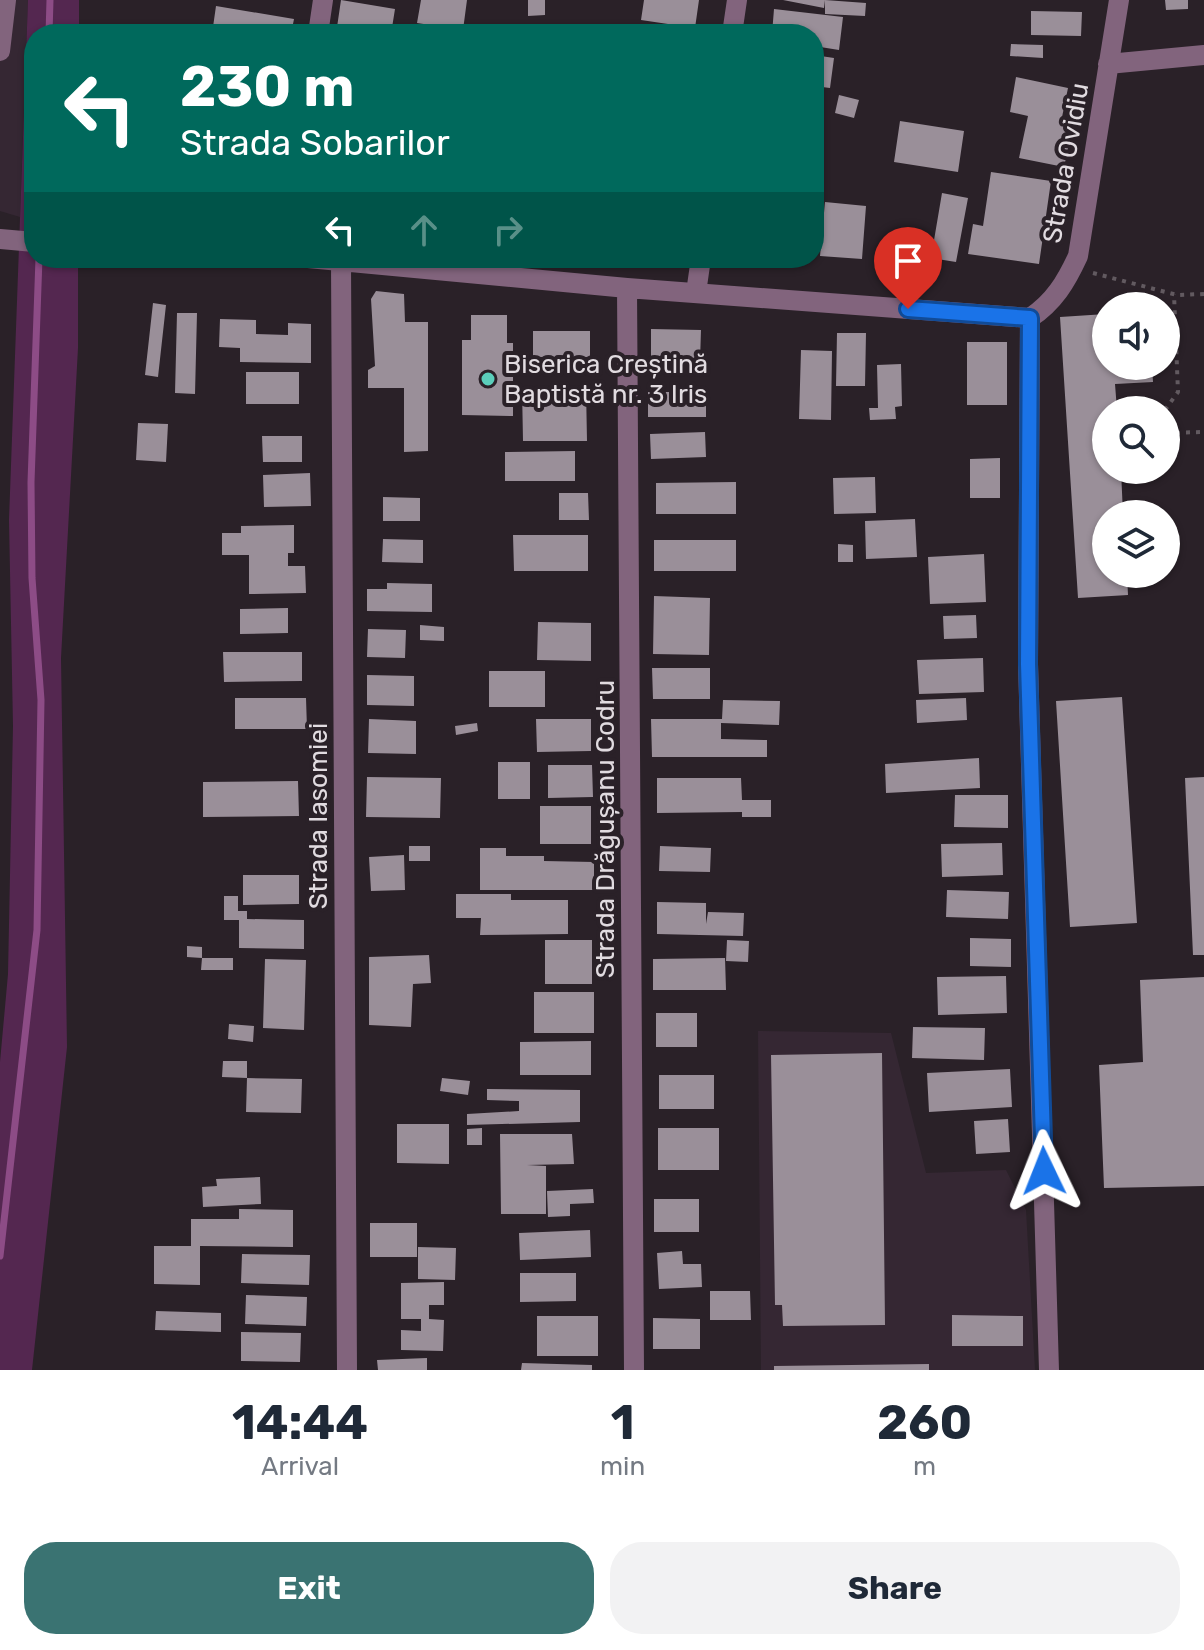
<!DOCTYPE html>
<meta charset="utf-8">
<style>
:root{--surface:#fff;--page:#f2f2f3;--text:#1f2937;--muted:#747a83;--accent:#3a7372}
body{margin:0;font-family:Rubik,sans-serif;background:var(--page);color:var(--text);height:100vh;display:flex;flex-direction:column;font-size:30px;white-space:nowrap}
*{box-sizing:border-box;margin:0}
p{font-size:26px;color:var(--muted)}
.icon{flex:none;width:44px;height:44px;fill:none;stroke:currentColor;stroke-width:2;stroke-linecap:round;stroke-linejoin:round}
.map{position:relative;height:1370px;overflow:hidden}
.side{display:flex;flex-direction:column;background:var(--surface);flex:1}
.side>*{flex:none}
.top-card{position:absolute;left:24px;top:24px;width:800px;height:244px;border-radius:32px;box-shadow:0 2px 6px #0004;background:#00695c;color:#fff;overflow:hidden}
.controls{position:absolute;left:1092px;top:292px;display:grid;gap:16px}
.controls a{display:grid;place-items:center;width:88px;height:88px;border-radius:50%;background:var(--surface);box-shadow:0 2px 6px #0004;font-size:40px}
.pin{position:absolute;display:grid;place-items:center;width:68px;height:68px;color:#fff;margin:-82px -34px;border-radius:50% 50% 50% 0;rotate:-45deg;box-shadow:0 0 8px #0007}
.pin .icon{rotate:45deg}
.me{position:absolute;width:88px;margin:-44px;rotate:358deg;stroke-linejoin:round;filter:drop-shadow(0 0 6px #0008)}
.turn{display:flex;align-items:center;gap:28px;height:168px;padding:0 24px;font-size:36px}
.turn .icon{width:104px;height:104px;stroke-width:2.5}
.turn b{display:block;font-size:56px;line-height:68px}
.lanes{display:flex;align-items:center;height:76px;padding:0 24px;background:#0003;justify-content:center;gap:40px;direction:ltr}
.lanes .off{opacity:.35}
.eta{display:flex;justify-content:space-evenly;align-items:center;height:136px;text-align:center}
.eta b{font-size:48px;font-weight:700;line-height:56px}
.action{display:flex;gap:16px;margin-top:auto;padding:16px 24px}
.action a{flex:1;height:92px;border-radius:32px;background:var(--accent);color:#fff;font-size:32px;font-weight:700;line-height:92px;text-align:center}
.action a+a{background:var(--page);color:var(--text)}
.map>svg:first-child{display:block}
</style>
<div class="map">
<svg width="1204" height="1370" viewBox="0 0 1204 1370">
<rect width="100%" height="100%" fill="#2a2128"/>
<path fill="#352733" d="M0,0H28L20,217L0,211Z
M758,1031L891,1033L926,1173L1006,1170L1026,1210L1035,1370H761Z"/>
<path fill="#542750" d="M28,0H79V34H34V258H78V348L61,658L67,1047L32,1370H0V1062L8,974L13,726L9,520Z"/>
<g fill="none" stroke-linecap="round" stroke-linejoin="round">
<path stroke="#8d4c86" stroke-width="7" d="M49,34L50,0
M0,1256L37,930L41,700L32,578L31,482L39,258"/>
</g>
<path fill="#9a8f99" d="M341,0L395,9L391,34H336Z
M421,0H467L463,30L417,23Z
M528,0H545V15L528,16Z
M644,0H699L695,28L641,20Z
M783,0H825L824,8Z
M825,0L866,3L865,16L825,14Z
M1165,0H1188V9L1166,10Z
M216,6L294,19L291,34H212Z
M774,9L843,17L839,50L814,46V34H772Z
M1031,11L1082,12L1081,36L1031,35Z
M619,26L662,32V34H618Z
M1011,44L1043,45V58L1010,56Z
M814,55L834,58L830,88L814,86Z
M1016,77L1068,88L1061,122L1073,125L1064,167L1019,158L1028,116L1010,112Z
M839,95L859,100L854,118L835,113Z
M900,121L964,131L958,172L894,162Z
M991,172L1051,181L1039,264L968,254L973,224L983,226Z
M942,193L968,198L956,262L931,258Z
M825,202L866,206L862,259L820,256Z
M376,291L404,294L405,322H428V451L404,452V388H368V370L375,366L371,299Z
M153,303L166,305L158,377L145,375Z
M177,313H197L195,394L175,393Z
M1106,314V366H1152L1153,382L1115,384L1117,410H1106V470H1121L1123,514H1106V574H1127L1128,595L1078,598L1060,317Z
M471,315H507V343H513V416L462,415V340H471Z
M220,319L256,320V334L288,335V323L311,324V363L240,362V348L219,347Z
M651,329L701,330L700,361H651Z
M533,331H590V357H533Z
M837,333H866L865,386H836Z
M967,342H1007V405H967Z
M801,350L832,351L831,420L799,419Z
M901,364L902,406L895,407L896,419L870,420L869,408H878L877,365Z
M246,372H299V404H246Z
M522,388H586L587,441H523Z
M648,392H706V417H648Z
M138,423L168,424L166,462L136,460Z
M705,432L706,457L651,459L650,434Z
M262,436H302V462H263Z
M575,451V481H505V452Z
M1000,458V498H970V459Z
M310,473L311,506L264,507L263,475Z
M875,477L876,513L834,514L833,478Z
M736,482V514H656V483Z
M559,493H588L589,520H559Z
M383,497L420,498V521H383Z
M915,519L917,557L866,559L865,521Z
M294,525V553H288V566H305L306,593L249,594V555H222V533H241V526Z
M513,535H588V571H514Z
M383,539L423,540V563L382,562Z
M654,540H736V571H654Z
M838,544L853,545V562H838Z
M984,554L986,602L930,604L928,557Z
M387,583L432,584V612L367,611V589H387Z
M654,596L710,598L709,655L653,654Z
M288,608V633L240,634V609Z
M976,615L977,638L944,639L943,616Z
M538,622L591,623V661L537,660Z
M420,625L444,627V641L420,640Z
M368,629L406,630L405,658L367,657Z
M223,652H302V681L224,682Z
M983,658L984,692L919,694L917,660Z
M652,668H710V699H653Z
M489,671H545V707H489Z
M367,675L414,676V706L367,705Z
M1122,697L1137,923L1070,927L1056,701Z
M235,698H306L307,729H235Z
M966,698L967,720L917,723L916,700Z
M723,700L780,701L779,725L721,723V739L767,740V757H652L651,719H722Z
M369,719L416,721V754L368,753Z
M536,719H591V751L537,752Z
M477,723L478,731L456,735L455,726Z
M979,758L980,788L886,793L885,764Z
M498,762H530V799H498Z
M548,765H592L593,797L548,798Z
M367,777L441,778L440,818L366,817Z
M1204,777V955H1193L1185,778Z
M657,778H741L742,800H771V817H742V812L657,813Z
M298,781L299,816L203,817V782Z
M955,795H1008V828L954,827Z
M540,806H591V844H540Z
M1002,843L1003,875L942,877L941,844Z
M409,846H430V861H409Z
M660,846L711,848L710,872L659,871Z
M480,848H506V856H544V861L594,862V890H480Z
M404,855L405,890L371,891L369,857Z
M243,875H299V904L243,905Z
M947,890L1009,892L1008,919L946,917Z
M456,894H511V900H568V934L480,935L481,918H456Z
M224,896H238V911H247V919L304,920V949L239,948V920H224Z
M657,902L706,903V924L708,912L744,913L743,936L657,934Z
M970,938L1011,939V967L970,966Z
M545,940H592V984H545Z
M727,940L749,941L748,962L726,961Z
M187,946L202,947V958H233V970H201L202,958L187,957Z
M429,955L431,983L413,984L411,1027L369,1025V957Z
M725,958L726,990H653V959Z
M265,959L306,960L304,1030L263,1028Z
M1006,976L1007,1013L938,1015L937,977Z
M1204,977V1186L1104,1188L1099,1065L1143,1062L1140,980Z
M534,992H594V1033H534Z
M656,1013H697V1047H656Z
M229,1024L254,1026L253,1042L228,1039Z
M913,1027L985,1028L984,1060L912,1058Z
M591,1041V1075H520V1042Z
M882,1053L885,1325L783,1326L782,1305H775L771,1055Z
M223,1061H247V1078L222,1077Z
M1010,1069L1012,1107L929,1112L927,1073Z
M659,1075H714V1109H659Z
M247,1078L302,1079L301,1113L246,1112Z
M442,1078L470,1081L468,1095L440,1091Z
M487,1089L580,1090V1122L467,1125V1114L519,1111V1101L487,1100Z
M1008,1119L1010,1152L976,1154L974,1121Z
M397,1124H449V1164L397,1163Z
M482,1128V1145H467V1129Z
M658,1128H719V1170H658Z
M500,1134H572L574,1164L527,1165L546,1166V1214H501Z
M260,1177L261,1204L203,1207L202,1187L217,1186L216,1179Z
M593,1189L594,1203L570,1204V1216L548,1217L547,1191Z
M654,1199H699V1232H654Z
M239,1209L293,1210V1247L200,1246V1285L154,1284V1246H191V1219H239Z
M370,1223H417V1257H370Z
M590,1230L591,1257L520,1260L519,1233Z
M418,1247L456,1248L455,1280L418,1279Z
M682,1251L683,1264H701L702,1287L659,1289L657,1253Z
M242,1254L310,1255L309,1285L241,1283Z
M520,1273H576V1301L520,1302Z
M444,1282V1305H429V1319L444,1320L443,1351L401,1350V1330L421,1331V1319H401V1283Z
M710,1291H750L751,1320H710Z
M246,1295L307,1297L306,1326L245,1324Z
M156,1311L221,1313V1332L155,1330Z
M952,1315L1023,1316V1346H952Z
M537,1316H598V1356H537Z
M653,1318L700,1319V1349H653Z
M241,1332L301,1333L300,1362L241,1361Z
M427,1358V1370H378L377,1360Z
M522,1363L592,1365V1370H521Z
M929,1364V1370H774V1366Z"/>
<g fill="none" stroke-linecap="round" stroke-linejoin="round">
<path stroke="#625a60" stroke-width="4" stroke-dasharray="4 6" stroke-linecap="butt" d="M1093,273L1177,295L1204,294
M1165,410L1178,392L1174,294
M1166,433L1204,432"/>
<path stroke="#82647d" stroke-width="20" d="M318,34L323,0
M732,34L737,0
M0,51L6,0
M1108,64L1204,55
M0,239L34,242
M308,258L627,288L1030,318
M341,263L347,1370
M627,288L634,1370
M696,293L701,258
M1030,318L1028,664L1049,1370
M1030,318C1054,302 1066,282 1078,256L1119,0"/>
</g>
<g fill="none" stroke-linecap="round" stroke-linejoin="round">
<g stroke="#114b97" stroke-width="20">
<path id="route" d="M908,309L1030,318L1028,664L1044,1171"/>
</g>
<use href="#route" stroke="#1a73e8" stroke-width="14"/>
</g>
<circle fill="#5bcebb" stroke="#2a2128" stroke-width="3" cx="488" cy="379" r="8"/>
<g text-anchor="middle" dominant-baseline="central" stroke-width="8" stroke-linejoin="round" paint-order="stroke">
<g font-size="26" fill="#e1dbe0" stroke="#2a2128">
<text transform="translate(1066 163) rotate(-80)">Strada Ovidiu</text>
<text transform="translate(318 816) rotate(-90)">Strada Iasomiei</text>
<text transform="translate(605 829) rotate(-90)">Strada Drăgușanu Codru</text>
</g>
<g font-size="26" fill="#e1dbe0" stroke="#2a2128" text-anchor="start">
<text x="504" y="364">Biserica Creștină<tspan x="504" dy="30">Baptistă nr. 3 Iris</tspan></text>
</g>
</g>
</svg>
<div class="controls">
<a><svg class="icon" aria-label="sound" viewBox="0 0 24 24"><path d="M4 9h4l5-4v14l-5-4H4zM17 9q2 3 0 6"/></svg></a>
<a><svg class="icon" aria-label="search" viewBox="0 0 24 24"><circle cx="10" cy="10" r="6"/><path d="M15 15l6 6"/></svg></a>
<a><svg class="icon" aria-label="layers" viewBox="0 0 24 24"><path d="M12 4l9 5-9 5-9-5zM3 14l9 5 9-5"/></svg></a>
</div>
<div class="pin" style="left:908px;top:309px;background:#d93025"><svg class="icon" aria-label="arrive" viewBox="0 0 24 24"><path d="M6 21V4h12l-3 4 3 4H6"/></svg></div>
<svg class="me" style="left:1044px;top:1171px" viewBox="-20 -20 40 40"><path d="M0-17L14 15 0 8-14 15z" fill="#1a73e8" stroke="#fff" stroke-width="4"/></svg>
<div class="top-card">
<div class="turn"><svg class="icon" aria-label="left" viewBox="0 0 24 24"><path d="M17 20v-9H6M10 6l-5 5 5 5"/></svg><div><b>230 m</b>Strada Sobarilor</div></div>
<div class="lanes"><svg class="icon" aria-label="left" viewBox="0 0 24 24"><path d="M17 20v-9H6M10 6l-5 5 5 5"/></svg><svg class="icon off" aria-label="ahead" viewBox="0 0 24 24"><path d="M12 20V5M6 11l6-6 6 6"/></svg><svg class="icon off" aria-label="right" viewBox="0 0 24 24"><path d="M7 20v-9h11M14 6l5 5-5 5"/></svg></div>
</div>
</div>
<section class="side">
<div class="eta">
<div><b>14:44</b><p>Arrival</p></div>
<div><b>1</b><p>min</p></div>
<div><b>260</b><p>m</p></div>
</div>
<div class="action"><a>Exit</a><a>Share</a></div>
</section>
